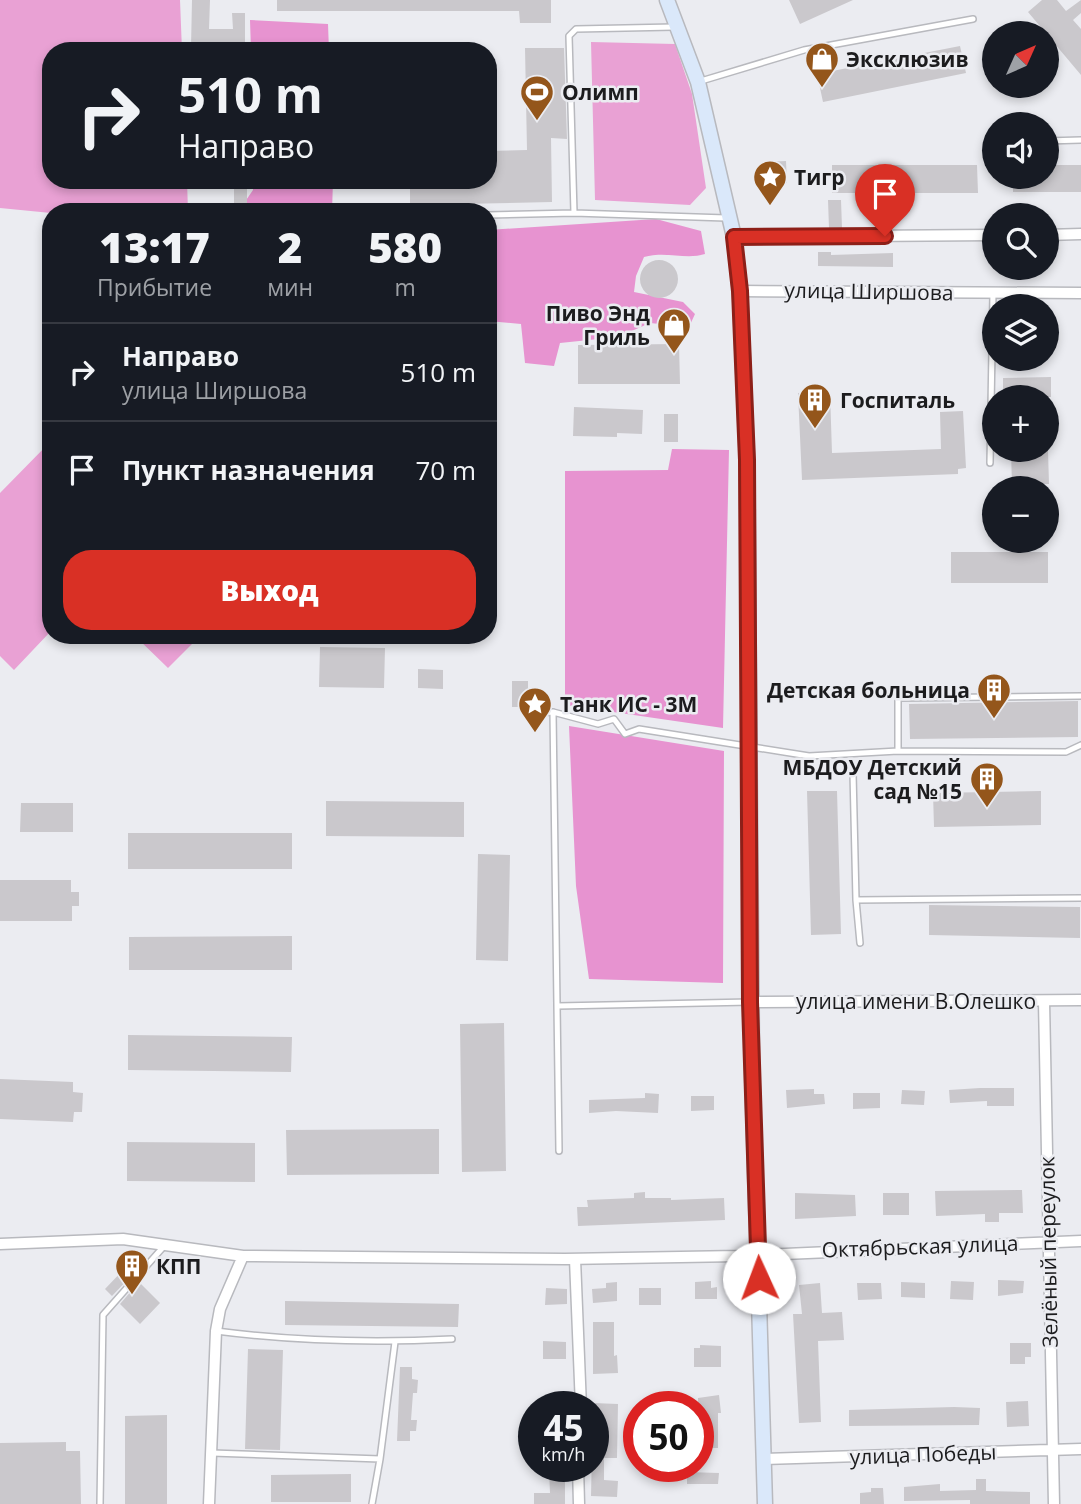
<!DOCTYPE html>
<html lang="ru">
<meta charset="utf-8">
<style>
:root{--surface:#171b24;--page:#20242c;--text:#f1f3f6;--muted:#9ea1a6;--line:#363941;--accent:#d93025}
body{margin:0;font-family:"Open Sans",sans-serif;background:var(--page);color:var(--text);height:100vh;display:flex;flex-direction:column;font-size:26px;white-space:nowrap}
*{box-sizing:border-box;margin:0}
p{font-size:23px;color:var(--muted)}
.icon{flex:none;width:38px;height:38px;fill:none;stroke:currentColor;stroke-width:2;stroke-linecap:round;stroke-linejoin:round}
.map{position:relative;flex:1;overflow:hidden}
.drawer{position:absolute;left:42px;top:203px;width:455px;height:441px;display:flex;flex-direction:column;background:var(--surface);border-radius:28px;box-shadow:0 4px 10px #0003}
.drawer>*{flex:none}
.banner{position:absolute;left:42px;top:42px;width:455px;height:147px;border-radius:28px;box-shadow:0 4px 10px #0003;background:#171b24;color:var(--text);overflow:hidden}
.needle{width:46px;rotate:45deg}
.controls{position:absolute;left:982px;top:21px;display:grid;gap:14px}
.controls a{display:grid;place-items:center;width:77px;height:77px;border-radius:50%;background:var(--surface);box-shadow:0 4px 10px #0003;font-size:35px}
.speed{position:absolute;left:518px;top:1391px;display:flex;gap:14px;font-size:35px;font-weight:700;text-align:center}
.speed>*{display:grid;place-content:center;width:91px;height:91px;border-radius:50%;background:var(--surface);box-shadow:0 4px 10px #0003;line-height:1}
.speed small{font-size:18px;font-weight:400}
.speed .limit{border:10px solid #d22;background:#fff;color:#111}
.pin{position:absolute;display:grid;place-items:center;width:60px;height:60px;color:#fff;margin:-72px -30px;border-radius:50% 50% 50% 0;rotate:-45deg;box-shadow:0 0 7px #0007}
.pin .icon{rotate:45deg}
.me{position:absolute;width:77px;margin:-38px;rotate:358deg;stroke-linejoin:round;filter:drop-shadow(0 0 5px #0008)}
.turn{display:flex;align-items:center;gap:24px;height:147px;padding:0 21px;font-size:32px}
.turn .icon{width:91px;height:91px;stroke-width:2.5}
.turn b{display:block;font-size:49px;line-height:60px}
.eta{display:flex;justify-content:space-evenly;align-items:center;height:119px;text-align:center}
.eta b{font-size:42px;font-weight:800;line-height:49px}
.button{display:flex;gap:14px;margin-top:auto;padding:14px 21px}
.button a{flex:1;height:80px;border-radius:28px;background:var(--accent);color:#fff;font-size:28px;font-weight:800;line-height:80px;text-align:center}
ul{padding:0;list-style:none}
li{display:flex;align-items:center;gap:21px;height:98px;padding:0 21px;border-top:2px solid var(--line)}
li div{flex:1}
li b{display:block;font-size:26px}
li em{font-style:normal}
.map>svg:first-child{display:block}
</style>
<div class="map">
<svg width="1081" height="1504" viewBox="0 0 1081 1504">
<rect width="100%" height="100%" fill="#ebecf1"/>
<path fill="#e9a1d4" d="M0,0H180L182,51H51V180H187L188,212L51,213L0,208Z
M591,42L675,44L692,94L706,188L690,205L595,200Z
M51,441V631L14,670L0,656V493Z
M134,635H198L199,637L168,668Z"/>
<path fill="#e793d0" d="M250,20L328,24L329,51H251Z
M253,180H333L332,212H238L253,190Z
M656,219L701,231L705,254C686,260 666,251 644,257L636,276L634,292L683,302L695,314L689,327L650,323L618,337L560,343L554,366L525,363L521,324L488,321V230Z
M672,449L729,450L723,728L565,705V471L668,470Z
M569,726L724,751L723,983L589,979L576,886Z"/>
<path fill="#cac8cc" d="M192,0H210L209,29H233L232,13H245V51L191,47Z
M277,0H551V23H520L519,11H277Z
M789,0H853L800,24Z
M1042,0H1057L1066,11L1081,0V13L1073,20L1081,29V75L1028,12Z
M960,46L966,73L823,102L817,74Z
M525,48H564L567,139L551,138L552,202L410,205V180H488V151L527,150Z
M786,161L787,183L767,184L765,162Z
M832,165H977L978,193H832Z
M1046,165H1081V192H1013V177H1046Z
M234,180H247V204H234Z
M828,200H841L842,228H829Z
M818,252H831V255L893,253V267L818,266Z
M640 279a19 19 0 1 1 38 0a19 19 0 1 1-38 0Z
M679,344L680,384H578V345Z
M1051,377V397H1003V378Z
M830,392L832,453L941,449L940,412L963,411L966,468L958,469V474L802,480L798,393Z
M574,407L643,410L642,434L617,433V437L573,436Z
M664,414H678V442H664Z
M1048,451L1049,484L1012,485L1011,452Z
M951,552H1048V583H951Z
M320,647L385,648L384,688L319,687Z
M418,669L443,670V689L418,688Z
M512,681H528V707H512Z
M1078,701V737L910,739L909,704Z
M807,791H837L841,934L811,935Z
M1041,791V825L934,827L933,793Z
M326,801L464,802V837L326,836Z
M21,803H73V832H20Z
M128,833H292V869H128Z
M478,854L510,855L508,961L476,960Z
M0,880H71V892H79V906H72V921H0Z
M929,905L1080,907V938L929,935Z
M292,936V970H129V937Z
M504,1023L506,1171L462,1172L460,1024Z
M128,1035L292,1037L291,1072L128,1070Z
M0,1079L73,1082V1092L83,1093L82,1112H74L73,1122L0,1119Z
M980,1088H1014V1106H987V1101L950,1103L949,1090Z
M814,1089V1094H824L825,1104L787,1108L786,1090Z
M902,1090L925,1091L924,1105L901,1104Z
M645,1093L659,1094L658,1113L616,1111L589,1113V1100L645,1098Z
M853,1093H880V1108L853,1109Z
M691,1096H714V1110L691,1111Z
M439,1129V1174L287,1175L286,1130Z
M127,1142L255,1143V1182L127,1181Z
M1022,1190L1023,1213H999V1222H985V1214L936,1216L935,1191Z
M645,1192V1198H671V1200L724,1198L725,1220L578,1226L577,1207H588L587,1200L634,1198V1193Z
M795,1193L855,1195L856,1216L795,1219Z
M883,1193H909V1215H883Z
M125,1268L132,1275L112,1296L105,1289Z
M998,1280L1024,1281L1023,1293L998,1296Z
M711,1281V1288L717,1287V1299H695V1282Z
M951,1281L974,1282L973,1300L950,1299Z
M139,1282L160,1303L140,1324L120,1304Z
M617,1282V1301L593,1303L592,1289L606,1288V1283Z
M901,1282L925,1283V1298L901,1297Z
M820,1283L822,1313L842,1312L844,1340L818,1341L821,1422L799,1423L793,1314H802L799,1285Z
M857,1283H881L882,1299L858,1300Z
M546,1288L567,1289V1304L545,1305Z
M639,1288H661V1305H639Z
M285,1301L459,1304L458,1327L285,1325Z
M593,1322H614V1356L617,1355L618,1373L593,1374Z
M543,1341L566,1342V1359H543Z
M1010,1343H1031V1357H1025V1364H1010Z
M700,1345L721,1346V1367H694V1348H700Z
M248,1349L283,1350L280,1450L245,1449Z
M400,1367H412V1379L418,1380L417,1393H413L411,1420H417L416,1431H410V1441H397Z
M719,1395L721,1413H718V1448H699L698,1398Z
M1028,1401L1029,1426L1007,1427L1006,1402Z
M593,1403L618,1404L617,1458H604V1480L618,1481L617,1497L591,1496Z
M954,1407L980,1408L979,1425L849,1426V1410Z
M167,1415V1504H125V1416Z
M66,1442V1451H80L81,1504H0V1443Z
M549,1470H565V1504H534V1493H550Z
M687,1472L719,1473L718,1484H687Z
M351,1474V1502H271V1475Z
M976,1479H986V1491L1030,1492V1504H970V1500L904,1501V1487L940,1484V1491L976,1490Z
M871,1488H883L884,1504H860V1493L871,1492Z"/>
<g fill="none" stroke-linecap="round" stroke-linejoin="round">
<g stroke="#b8b9be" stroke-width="8">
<path id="service" d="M674,27L576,29L569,36L574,213L726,218
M701,81L804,50L973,19
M989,141H994
M1046,141L1081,140
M488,215L574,213
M990,463L993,293
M553,712L559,1151
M528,713L553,712L598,724L614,719L625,734L639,729L809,756L898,751L1066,752L1081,745
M898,751V698L1081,696
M853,773L856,900L860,943
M856,900L1081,898
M558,1006L750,1002
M216,1331C294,1341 372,1343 452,1339
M212,1453L380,1459L372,1504
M380,1459L395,1342
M100,1504L103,1315L165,1245"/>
</g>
<g stroke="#b8b9be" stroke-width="13">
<path id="minor" d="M1046,235L1081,234
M734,237L994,235
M740,291L1081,293
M1044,1001L1054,1504
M750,1002L1081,1000
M0,1244L123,1239L243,1256L565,1259L738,1256L1081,1241
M575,1259L581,1407
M764,1459L1081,1449
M578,1466L579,1504
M209,1504L216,1331L220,1309L243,1256"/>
</g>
<g stroke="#b8b9be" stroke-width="17">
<path id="secondary" d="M667,0L698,82L734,237L740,291L747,460L752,1067L765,1504"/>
</g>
<use href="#service" stroke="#fff" stroke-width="5"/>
<use href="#minor" stroke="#fff" stroke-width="10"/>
<use href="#secondary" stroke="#dae8fa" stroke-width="14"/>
</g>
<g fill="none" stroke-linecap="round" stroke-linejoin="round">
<g stroke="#8d1f18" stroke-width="18">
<path id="route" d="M759,1278L750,1002L747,460L740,291L734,237L885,236"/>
</g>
<use href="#route" stroke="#d93025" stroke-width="12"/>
</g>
<defs>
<g id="shop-pin" transform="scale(1.75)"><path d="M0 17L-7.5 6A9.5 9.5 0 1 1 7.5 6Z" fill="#94561b" stroke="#ebecf1"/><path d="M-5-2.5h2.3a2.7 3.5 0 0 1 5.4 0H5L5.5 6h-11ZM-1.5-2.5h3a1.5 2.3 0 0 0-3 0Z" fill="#fff"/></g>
<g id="stadium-pin" transform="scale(1.75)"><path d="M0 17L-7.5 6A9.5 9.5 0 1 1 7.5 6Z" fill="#94561b" stroke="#ebecf1"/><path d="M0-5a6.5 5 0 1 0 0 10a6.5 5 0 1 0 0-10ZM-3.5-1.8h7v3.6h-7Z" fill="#fff"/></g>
<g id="sight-pin" transform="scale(1.75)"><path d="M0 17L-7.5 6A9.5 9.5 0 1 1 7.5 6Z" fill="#94561b" stroke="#ebecf1"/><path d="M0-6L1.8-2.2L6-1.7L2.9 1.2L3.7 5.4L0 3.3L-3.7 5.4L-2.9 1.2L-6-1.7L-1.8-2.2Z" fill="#fff"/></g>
<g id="building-pin" transform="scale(1.75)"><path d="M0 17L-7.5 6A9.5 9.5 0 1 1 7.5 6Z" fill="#94561b" stroke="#ebecf1"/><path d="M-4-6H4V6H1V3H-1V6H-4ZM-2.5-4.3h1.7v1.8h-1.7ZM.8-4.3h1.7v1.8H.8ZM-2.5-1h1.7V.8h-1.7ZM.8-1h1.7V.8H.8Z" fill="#fff"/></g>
</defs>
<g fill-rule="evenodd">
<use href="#shop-pin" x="822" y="59"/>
<use href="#stadium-pin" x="537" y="92"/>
<use href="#sight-pin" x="770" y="177"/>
<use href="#shop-pin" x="674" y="325"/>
<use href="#building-pin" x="815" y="400"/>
<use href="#building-pin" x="994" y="690"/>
<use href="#sight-pin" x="535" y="704"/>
<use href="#building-pin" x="987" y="779"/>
<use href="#building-pin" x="132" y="1266"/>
</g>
<g text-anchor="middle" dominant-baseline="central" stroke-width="5" stroke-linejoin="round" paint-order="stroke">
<g font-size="21" font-weight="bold" fill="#1c1c1e" stroke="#ebecf1" text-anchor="start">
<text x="846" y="59">Эксклюзив</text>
<text x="562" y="92">Олимп</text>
<text x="794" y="177">Тигр</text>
<text x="650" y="313" text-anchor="end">Пиво Энд<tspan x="650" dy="24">Гриль</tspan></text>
<text x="840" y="400">Госпиталь</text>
<text x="970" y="690" text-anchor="end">Детская больница</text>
<text x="560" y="704">Танк ИС - 3М</text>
<text x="962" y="767" text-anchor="end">МБДОУ Детский<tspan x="962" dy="24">сад №15</tspan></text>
<text x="156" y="1266">КПП</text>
</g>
<g font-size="21" fill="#1c1c1e" stroke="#ebecf1">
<text transform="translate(869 291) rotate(1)">улица Ширшова</text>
<text x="916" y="1001">улица имени В.Олешко</text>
<text transform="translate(920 1246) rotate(-2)">Октябрьская улица</text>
<text transform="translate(1048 1252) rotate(-91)">Зелёный переулок</text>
<text transform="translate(923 1454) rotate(-2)">улица Победы</text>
</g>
</g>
</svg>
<div class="controls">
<a><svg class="needle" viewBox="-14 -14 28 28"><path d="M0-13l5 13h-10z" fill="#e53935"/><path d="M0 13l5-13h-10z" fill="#9ea1a6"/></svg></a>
<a><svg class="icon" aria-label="sound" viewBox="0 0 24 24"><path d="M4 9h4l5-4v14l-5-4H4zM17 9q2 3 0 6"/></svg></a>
<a><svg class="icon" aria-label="search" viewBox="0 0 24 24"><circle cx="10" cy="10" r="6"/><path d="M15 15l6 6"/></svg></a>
<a><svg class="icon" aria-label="layers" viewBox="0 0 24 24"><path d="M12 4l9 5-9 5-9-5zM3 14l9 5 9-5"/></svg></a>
<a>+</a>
<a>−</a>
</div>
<div class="speed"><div>45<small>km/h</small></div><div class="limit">50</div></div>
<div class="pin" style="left:885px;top:236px;background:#d93025"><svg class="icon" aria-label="arrive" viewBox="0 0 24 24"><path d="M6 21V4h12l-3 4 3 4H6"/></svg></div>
<svg class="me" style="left:759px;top:1278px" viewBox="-20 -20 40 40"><circle r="19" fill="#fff"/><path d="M0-13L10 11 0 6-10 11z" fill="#d93025"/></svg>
<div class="banner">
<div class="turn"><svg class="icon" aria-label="right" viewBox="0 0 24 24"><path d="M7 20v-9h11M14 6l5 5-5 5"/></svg><div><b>510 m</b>Направо</div></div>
</div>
<section class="drawer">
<div class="eta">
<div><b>13:17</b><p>Прибытие</p></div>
<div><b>2</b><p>мин</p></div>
<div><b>580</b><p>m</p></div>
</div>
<ul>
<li><svg class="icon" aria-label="right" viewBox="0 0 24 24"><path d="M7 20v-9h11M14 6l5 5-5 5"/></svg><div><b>Направо</b><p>улица Ширшова</p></div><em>510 m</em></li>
<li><svg class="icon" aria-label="arrive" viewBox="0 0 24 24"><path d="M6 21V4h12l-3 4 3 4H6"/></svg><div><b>Пункт назначения</b></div><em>70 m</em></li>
</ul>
<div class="button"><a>Выход</a></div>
</section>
</div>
